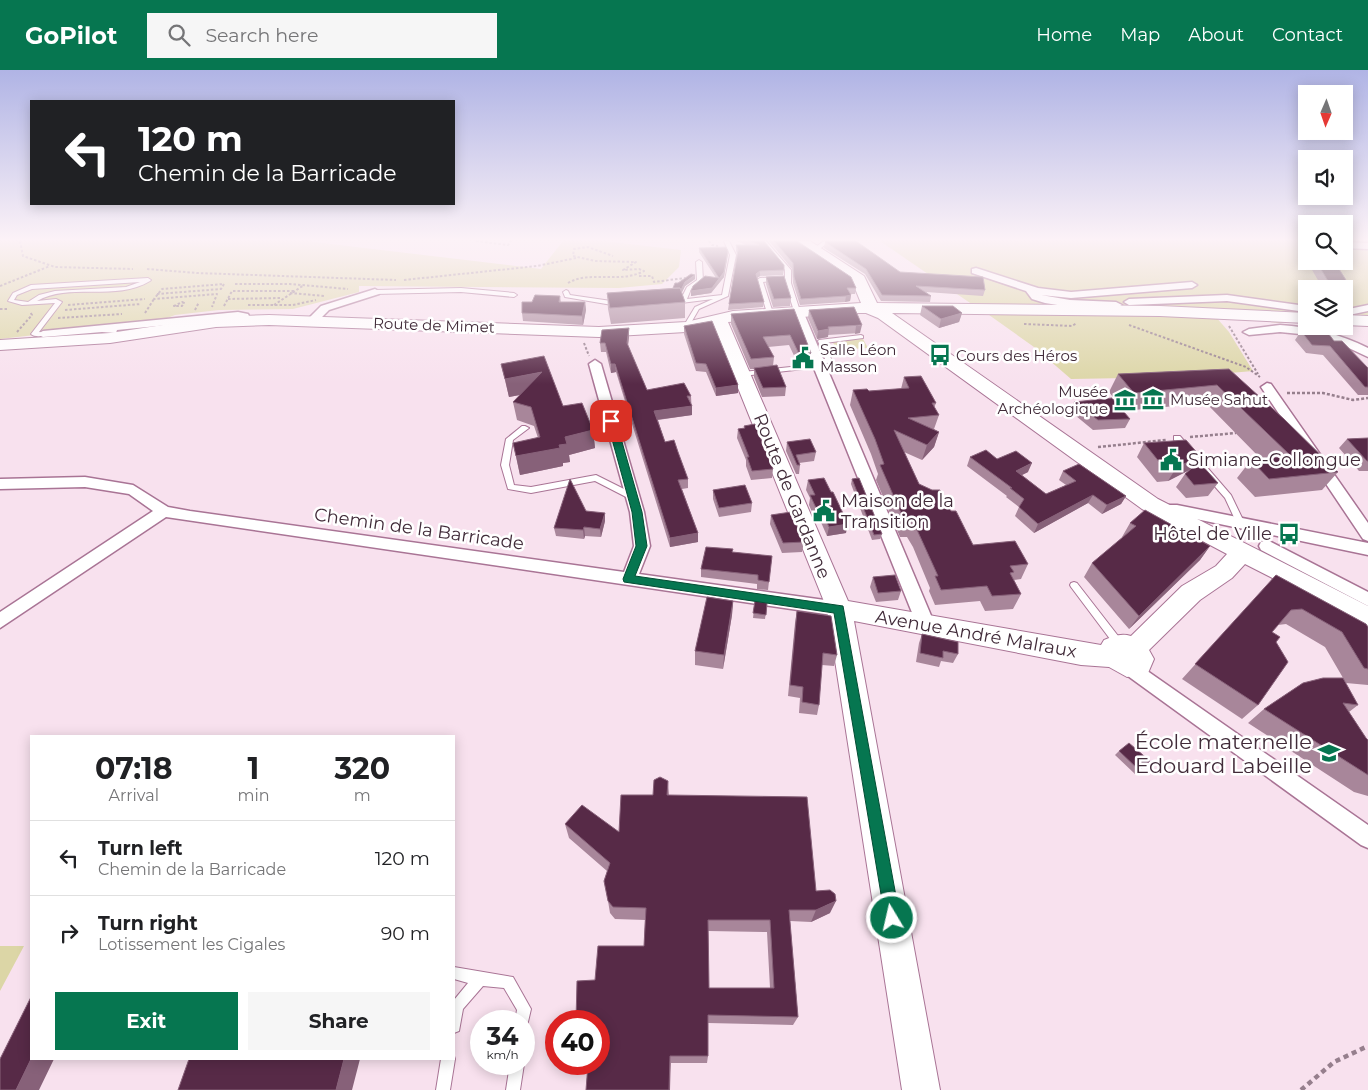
<!DOCTYPE html>
<meta charset="utf-8">
<style>
:root{--surface:#fff;--page:#f6f6f6;--text:#202124;--muted:#757577;--line:#e0e0e0;--accent:#067650}
body{margin:0;font-family:Montserrat,sans-serif;background:var(--page);color:var(--text);height:100vh;display:flex;flex-direction:column;font-size:19px;white-space:nowrap}
*{box-sizing:border-box;margin:0}
p{font-size:16px;color:var(--muted)}
.icon{flex:none;width:28px;height:28px;fill:none;stroke:currentColor;stroke-width:2;stroke-linecap:round;stroke-linejoin:round}
.map{position:relative;flex:1;overflow:hidden}
.details{position:absolute;left:30px;top:665px;width:425px;height:325px;display:flex;flex-direction:column;background:var(--surface);border-radius:0px;box-shadow:0 2px 12px #0003}
.details>*{flex:none}
.top-card{position:absolute;left:30px;top:30px;width:425px;height:105px;border-radius:0px;box-shadow:0 2px 12px #0003;background:#202124;color:#fff;overflow:hidden}
.needle{width:32px;rotate:182deg}
.tools{position:absolute;left:1298px;top:15px;display:grid;gap:10px}
.tools a{display:grid;place-items:center;width:55px;height:55px;border-radius:0px;background:var(--surface);box-shadow:0 2px 12px #0003;font-size:25px}
.speed{position:absolute;left:470px;top:940px;display:flex;gap:10px;font-size:25px;font-weight:700;text-align:center}
.speed>*{display:grid;place-content:center;width:65px;height:65px;border-radius:50%;background:var(--surface);box-shadow:0 2px 12px #0003;line-height:1}
.speed small{font-size:12px;font-weight:400}
.speed .limit{border:8px solid #d22;background:#fff;color:#111}
.pin{position:absolute;display:grid;place-items:center;width:42px;height:42px;color:#fff;margin:-21px;border-radius:10px;box-shadow:0 2px 8px #0006}
.me{position:absolute;width:55px;margin:-28px;rotate:351deg;stroke-linejoin:round;filter:drop-shadow(0 0 4px #0008)}
.turn{display:flex;align-items:center;gap:18px;height:105px;padding:0 25px;font-size:22px}
.turn .icon{width:65px;height:65px;stroke-width:2.5}
.turn b{display:block;font-size:35px;line-height:42px}
.eta{display:flex;justify-content:space-evenly;align-items:center;height:85px;text-align:center}
.eta b{font-size:30px;font-weight:700;line-height:35px}
.action{display:flex;gap:10px;margin-top:auto;padding:10px 25px}
.action a{flex:1;height:58px;border-radius:0px;background:var(--accent);color:#fff;font-size:20px;font-weight:700;line-height:58px;text-align:center}
.action a+a{background:var(--page);color:var(--text)}
ul{padding:0;list-style:none}
li{display:flex;align-items:center;gap:15px;height:75px;padding:0 25px;border-top:1px solid var(--line)}
li div{flex:1}
li b{display:block;font-size:19px}
li em{font-style:normal}
header{display:flex;align-items:center;gap:30px;box-sizing:border-box;height:70px;padding:0 25px;background:var(--accent);color:#fff}
header strong{font-size:24px}
nav{display:flex;gap:28px;margin-inline-start:auto;font-size:18px}
.search{width:350px;height:45px;background:var(--page);display:flex;align-items:center;gap:12px;box-sizing:border-box;padding:0 18px;border-radius:0px;color:var(--muted);font-size:19px}
.map>svg:first-child{display:block}
</style>
<header>
<strong>GoPilot</strong>
<div class="search"><svg class="icon" aria-label="search" viewBox="0 0 24 24"><circle cx="10" cy="10" r="6"/><path d="M15 15l6 6"/></svg>Search here</div>
<nav><a>Home</a><a>Map</a><a>About</a><a>Contact</a></nav>
</header>
<div class="map">
<svg width="1368" height="1020" viewBox="0 0 1368 1020">
<rect width="100%" height="100%" fill="#f8e1ee"/>
<path fill="#dcd6a6" d="M0,171H306L541,199L563,171H603L681,180L679,197L662,214L619,218L359,216V222L293,239L219,240L175,245L165,249L131,254L0,269Z
M880,171H1306V191H1344V171H1368V248L1344,249V219H1306V251L1278,253L1167,239L973,235Z
M982,240L1215,246L1229,262L1253,301L1183,307L1071,309L1034,277Z
M863,269L868,278L837,280L832,271Z
M0,876H24L0,921Z"/>
<g fill="none" stroke-linecap="round" stroke-linejoin="round">
<g stroke="#a97495" stroke-width="2">
<path id="lane" d="M724,171H729L736,185L728,226L699,239L688,258H684L683,257L695,237L713,229L673,234L670,232L681,229L687,217L697,210L696,192L699,190L702,192L703,211L691,219L687,229L722,225L730,185Z
M761,171H766L791,200V213L800,241L799,242L794,241L785,213V200Z
M824,171H830L817,181H813V179Z
M777,207L779,208V210L763,212L773,243L770,245L767,243L757,210L760,208Z
M148,208L151,210L150,211C116,232 70,212 37,231L56,229L62,232L39,262L45,263L46,264C43,267 34,267 31,264L55,233L22,235L8,231L13,223L31,215ZM140,212L126,217L55,221L39,225L28,232L14,230L17,225L32,219Z
M461,218L514,223L517,225L514,227L461,222L375,224L372,222L375,220Z
M566,220L568,221L570,225L618,232L621,234L618,236L565,227L563,222Z
M861,265L863,266V268L825,273L832,291C828,294 818,295 814,292L817,290L825,289L818,271L819,270Z
M819,294L821,295V297L743,306L740,304L743,302Z
M522,356H525L529,358L513,370L509,395L514,415L531,417L596,405L636,425L637,427L636,429H630L595,411L531,423L508,419L501,395L506,369Z
M1174,366H1180L1231,425L1245,454L1244,456H1238L1225,428L1174,370Z
M1074,512L1077,513L1122,571L1124,574L1122,577L1119,578L1116,577L1071,517L1070,515L1071,513Z
M454,897L513,907L531,939L527,956L524,957V951H515L517,940L504,918L483,916L463,939L459,961L454,963V930L468,913L454,909Z
M454,986L455,989L450,1020H436L441,989H454Z
M510,994H524L520,1020H506Z"/>
</g>
<g stroke="#a97495" stroke-width="3">
<path id="street" d="M1344,172L1368,173V179L1344,178Z
M976,198L1038,218L1071,222L1192,212L1197,215L1192,218L1071,228L1041,225L1070,230L1116,232L1122,235L1116,238L1070,237L1045,233L1032,229L1026,221L972,203V199Z
M375,219L380,222L379,224L329,240L316,253H308L306,251L321,236Z
M1227,225L1306,236V242L1227,231L1129,235L1124,232L1129,229Z
M1368,235V241L1344,246V240Z
M797,238L803,241L935,555L932,560L926,562L920,560L917,555L791,241Z
M238,242L248,244L251,250L249,252H241L238,248L117,260L116,263L102,262L43,267L37,264L43,261Z
M1280,255C1311,257 1340,264 1368,278V287L1336,272L1310,265L1280,262L1249,265L1243,262L1249,259Z
M595,290L601,294L644,442L650,476L639,504L839,532L845,534L847,539L845,544L839,546L166,447L0,558V542L153,441L129,424L85,417L0,419V409L85,407L133,415L168,437L190,441L624,502L634,476L630,442L589,294Z
M1267,313L1271,314L1368,453V471L1363,469L1261,317Z
M1161,435H1177L1368,473V485L1177,445L1156,444L1154,440L1156,436Z
M1267,470L1368,522V536L1261,480L1259,476L1261,472Z
M1127,589L1133,591L1368,755V778L1361,775L1121,601L1118,596L1121,591Z"/>
</g>
<g stroke="#a97495" stroke-width="2">
<path id="secondary" d="M791,171H810L864,206L877,233L1160,236L1306,243V253L1160,246L892,243L1158,429L1368,536V557L1245,494L1232,508L1200,530L1149,580L1154,589L1148,603L1127,607L1109,597L1081,595L854,551L940,1020H902L827,539L713,256L686,262L599,267L269,255L216,257L110,273L0,280V270L110,263L216,247L269,245L599,257L686,252L733,241L861,233L852,211ZM859,243H866L878,248L1142,439L1227,484L1216,496L1182,516L1131,566C1121,563 1114,566 1104,570L1101,575L848,531L728,252Z
M1344,245L1368,246V256L1344,255Z"/>
</g>
<path stroke="#967f8d" stroke-width="2" stroke-dasharray="2.5 2" stroke-linecap="butt" d="M20,171L23,186L55,197L133,199
M476,171L508,175L511,171
M709,171L712,175L718,176
M147,199L197,203L396,210
M639,206H652L654,212L685,208
M404,210L537,196L576,188
M568,213C590,200 620,214 644,201L639,199L623,200L636,192L595,191L573,186L574,179L588,177L613,186
M235,214H290L348,219
M0,216L50,196
M290,223L325,226
M157,224L221,219L224,214L162,219L154,229L217,224L212,237
M228,229L282,228
M182,232L184,233L182,236H174Z
M68,235L145,229
M248,235H293L316,230
M274,235L304,215
M224,236L232,221H294
M0,239H7
M65,240L141,234
M195,240L199,232
M145,243L154,229
M58,248L122,244
M1024,254L1072,256L1077,253
M1129,255L1246,297L1260,307
M1229,256L1258,304
M17,262L32,245L30,242
M584,273L589,286"/>
<path stroke="#967f8d" stroke-width="2.5" stroke-dasharray="3 2" stroke-linecap="butt" d="M1287,323H1323L1353,330L1368,328
M1190,367L1236,363
M1098,377L1166,370"/>
<path stroke="#967f8d" stroke-width="4.5" stroke-dasharray="5 4" stroke-linecap="butt" d="M1301,1020L1334,992L1368,976"/>
<use href="#lane" fill="#fff" fill-rule="evenodd"/>
<use href="#street" fill="#fff" fill-rule="evenodd"/>
<use href="#secondary" fill="#fff" fill-rule="evenodd"/>
</g>
<path fill="#a8869a" fill-rule="evenodd" d="M737,171H764L784,200L783,205L760,206L757,208L764,232L763,237L728,240L729,234L737,184L736,181V175H746Z
M769,171H797L856,218L855,224H851V225L850,231L845,232L800,235L793,213L792,199Z
M825,172L900,202L985,220L983,226L926,222L931,226L930,232L881,231L865,204L824,178Z
M699,178L728,185L724,207L711,223L691,226V221L716,208L699,182Z
M1307,191H1334L1351,218L1345,226H1344V219H1323Z
M766,207L791,228L790,236L773,237L766,214Z
M695,209L685,216L682,222L685,232V248L611,254L608,239L607,223L673,218L678,213Z
M560,226L561,232H585L586,240L583,255L523,251L522,243L532,232Z
M922,236L962,243L959,252L939,258L920,245Z
M854,237L860,263L828,265V267L817,269L808,248L809,240Z
M794,239L811,283L810,293L798,294L789,275L768,277L774,287L773,296L786,317L785,326L762,327L754,307V299H750L731,254V244Z
M684,256L738,323L716,326L706,302L696,301L684,264Z
M1301,261L1334,271L1368,298V325H1358L1323,285L1306,283L1295,270Z
M629,267L628,276L647,320L691,326L692,345L658,350L665,372L688,409V418L682,419L698,463V472L670,477L616,302L611,303L606,282H601L600,273Z
M501,294L563,336L593,360L595,378L569,385L570,392L563,393V396L520,405L513,373L538,368L534,356L517,350L513,332L520,325L509,327Z
M1229,299L1338,402L1322,420L1255,427L1237,408L1251,390L1261,389L1206,333L1124,341L1109,322L1118,304Z
M904,307L936,333L934,338L939,345L934,359L939,362L934,377L922,390L904,382L919,414L951,441L973,475L1028,494L1021,509L1014,510L1021,524L1013,539L985,541L980,531L935,535L929,521L930,518L913,477L907,467H900L876,410L878,404L871,384L850,335L853,320L869,321L901,319Z
M1074,332L1130,349L1125,358L1093,360L1070,341Z
M744,356L773,399L772,408L751,410L746,396V390L737,368L738,359L744,358Z
M1368,368V401H1359L1339,378L1347,369Z
M787,372L816,382L814,391L799,393L800,395L799,404H796L786,381Z
M1144,373L1192,398L1218,413L1208,426L1186,428L1176,417L1185,404L1190,400L1168,411L1157,412L1137,387Z
M970,387L997,389L1028,402L1022,405L1046,424L1066,415L1059,410L1063,401L1126,426L1121,434L1102,444L1088,433L1034,463L1015,446L1019,437L1006,427L1007,426L967,396Z
M852,409L882,464L880,469L872,470L851,414Z
M808,410L846,463L827,466L820,450L815,449L809,435L810,428L806,420Z
M713,420L752,433L751,442L719,447L713,429Z
M586,441L605,451L601,467L585,466L584,469L556,466L554,458Z
M771,445L804,472L802,482L782,483L770,454Z
M1130,453L1210,476L1200,490L1129,559L1084,507L1092,493L1123,468L1122,467Z
M732,482L772,486L768,520L757,519V514L701,507V499Z
M1276,505L1368,557V615L1346,613L1325,577L1286,554L1278,555L1272,562L1276,572L1258,635L1242,649L1182,609Z
M873,507L901,521L898,530L876,532L870,517Z
M733,531L732,545L723,599L695,595V581Z
M755,531L767,533L765,549L753,548Z
M797,541L837,585L834,596L822,595L819,635L817,645L799,643L800,628L788,626L795,553Z
M922,564L958,584L953,593L941,591L939,597L916,592L919,573Z
M1303,613L1358,635L1349,642L1366,668L1368,670V726L1354,722L1248,653L1264,639Z
M1119,681L1146,695L1135,704L1115,685Z
M668,711L669,725L816,821L830,843L811,852L790,851L798,947L793,955L708,953V986L707,993H671L670,1020H586L595,910L644,876L645,850L615,849L610,843L608,831L607,801L569,768L565,754L619,762L653,725ZM708,861L767,862L770,918H709Z"/>
<path fill="#876179" d="M728,181L724,207L711,223L691,226V221L712,218L724,202Z
M760,201V206L755,209L756,204Z
M695,205V209L685,216L680,226V222L685,212Z
M851,225L850,231L845,232L846,226Z
M585,232L586,240L583,255L582,246Z
M962,243L959,252L939,258L941,249Z
M862,255L860,263L855,264L856,256Z
M629,258V267L627,282V273Z
M829,259L828,267L817,269L818,261Z
M611,294H615L616,302L611,303Z
M542,302L545,320L509,327L505,309Z
M738,315V323L716,326V318Z
M692,336V345L655,350L654,341Z
M593,360L595,378L569,385L570,392L563,393V396L520,405L516,386L559,375L565,367Z
M939,362L934,377L922,390L927,375Z
M1200,386L1191,399L1168,411L1176,398Z
M1032,393L1028,402L1012,410L1016,401Z
M1093,425L1088,433L1034,463L1038,454Z
M1126,426L1121,434L1102,444L1107,435Z
M605,443V451L601,467L600,459Z
M848,454L846,463L827,466L829,457Z
M584,457L585,466L584,469L583,460Z
M698,463V472L670,477V468Z
M1210,476L1200,490L1129,559L1139,546Z
M733,531L732,545L723,599L724,585Z
M836,831L830,843L811,852L816,840Z
M670,986V1020H669Z
M31,989H54L39,1020H16Z
M344,989H360L352,1020H336Z"/>
<path fill="#572a47" stroke="#876179" fill-rule="evenodd" d="M750,171H764L784,195V200L760,201L756,204L764,232L729,234L738,180L736,175H759Z
M774,171H797L851,207L856,218H847L851,225L846,226L801,229L794,207L793,193Z
M826,171H856L900,202L983,207L985,220L916,216L931,226L882,225L866,199L825,172Z
M726,177L728,181L724,202L712,218L691,221L693,216L705,206L719,208L699,178Z
M1316,191H1334L1351,218L1331,216Z
M691,204L695,205L685,212L681,220L680,218H673L675,213H678Z
M784,206L791,228L774,229L766,207Z
M680,218L685,232L610,238L607,223Z
M535,225L560,226L559,232H585L582,246L522,243V232H532Z
M922,236H953L962,243L941,249Z
M854,237L862,255L828,257L829,259L818,261L809,240Z
M794,239L811,283L799,284L790,265L763,267L774,287L751,289L731,244Z
M712,251L738,315L716,318L706,294L696,293L684,256Z
M629,258L627,273L647,320L684,313L691,326H687L692,336L654,341L665,372L674,370L678,382L688,409L678,410L698,463L670,468L615,294H611L605,273H600L602,260Z
M1301,261L1328,263L1334,271H1342L1368,298V317H1365L1330,276L1312,275Z
M544,286L563,336L582,333L593,360L565,367L567,374L559,375L560,378L516,386L513,373L540,367L531,337L513,332L542,302L505,309L501,294Z
M777,295L786,317L763,318L754,298Z
M1229,299L1284,349L1338,402L1269,409L1251,390L1291,386L1217,315L1134,323L1118,304Z
M921,306L936,333H932L939,345L908,348L939,362L927,375L894,360L919,414L932,420H940L951,441H956L973,475L1015,471L1028,494L1010,496L1014,502L1010,503L1021,524L992,526L987,516L941,520L935,506H938L918,462L912,451L905,452L880,395L884,394L875,369L853,320L867,319L869,321L909,318L904,307Z
M1112,328L1130,349L1098,350L1074,332Z
M755,354L773,399L752,401L747,387H749L738,359L745,358L744,356Z
M1368,368V391H1367L1347,369Z
M810,369L816,382L796,385L800,395H797L787,372Z
M1186,370L1200,386L1176,398L1165,399L1144,373Z
M986,380L997,389L1016,381L1032,393L1016,401L1046,424L1076,411L1063,401L1079,394L1126,426L1107,435L1093,425L1038,454L1019,437L1024,429L1010,418H1012L970,387Z
M1199,392L1218,413L1194,415L1185,404Z
M824,408L831,422H833L848,454L829,457L822,441L817,440L810,425H815L808,410Z
M859,408L882,464L874,465L852,409Z
M570,409L586,441L605,443L600,459L584,457L583,460L554,458Z
M745,415L752,433L719,438L713,420Z
M1145,440L1210,476L1139,546L1092,493L1136,456L1130,453Z
M791,442L804,472L783,473L771,445Z
M706,477L733,479L732,482L772,486L769,512L758,510V505L701,499Z
M895,505L901,521L878,523L873,507Z
M1276,505L1366,554L1368,557V599L1364,598L1342,562L1302,539L1291,540L1272,562L1280,567L1276,572L1288,592L1258,635L1195,594Z
M707,527L733,531L724,585L695,581Z
M755,531L767,533L766,545L753,543Z
M797,541L831,546L837,585L823,583L819,635L802,632L803,617L790,615Z
M922,564L958,572V584L943,581V588L920,583Z
M1323,608H1343L1358,635L1343,633L1366,668L1368,670V705L1264,639L1303,613Z
M1129,673L1150,691L1139,700L1119,681Z
M660,707L668,711L667,725L807,727L816,821L830,820L835,824L836,831L816,840H789L798,947L708,945V986H670L669,1020H586L588,994H599V951H576L577,911L595,910L598,876H644L646,838L613,837L608,831L604,811L610,793L565,754L582,735L619,762L621,725H653L654,710ZM708,850H770L774,918H709Z
M31,927V989L16,1020H0V989Z
M189,989H344L336,1020H178Z"/>
<linearGradient id="sky" x2="0" y2="1"><stop stop-color="#b0b4e5"/><stop offset="0.54" stop-color="#fcf2f7"/><stop offset="1" stop-color="#fcf2f7" stop-opacity="0"/></linearGradient>
<rect width="1368" height="314" fill="url(#sky)"/>
<path fill="#067650" stroke="#044d34" d="M611,348L616,351L642,442L647,476L635,506L843,536L900,848L898,854L892,856L887,854L885,848L834,543L624,512L623,509L636,476L632,442L607,351Z"/>
<defs>
<g id="bus-bare" transform="scale(1.725)"><path d="M-5-6H5V4H4V6H2V4H-2V6H-4V4H-5ZM-3.5-4V0h7V-4ZM-3.5 1.2v1.5H-2V1.2ZM2 1.2v1.5H3.5V1.2Z" fill="#067650" stroke="#fff" stroke-width="2.5" paint-order="stroke"/></g>
<g id="civic-bare" transform="scale(1.725)"><path d="M-.6-6.5H3V-4.5H.6V-3L4-1V1h2V6H-6V1h2V-1L-.6-3ZM-1.2 2.5V6h2.4V2.5Z" fill="#067650" stroke="#fff" stroke-width="2.5" paint-order="stroke"/></g>
<g id="museum-bare" transform="scale(1.725)"><path d="M0-6L6-3V-2H-6V-3ZM-5-1h2V3h-2ZM-1-1h2V3h-2ZM3-1h2V3H3ZM-6 4H6V6H-6Z" fill="#067650" stroke="#fff" stroke-width="2.5" paint-order="stroke"/></g>
<g id="school-bare" transform="scale(1.725)"><path d="M0-5L7-2L0 1L-7-2ZM-4 1L0 2.5L4 1V4Q0 6-4 4Z" fill="#067650" stroke="#fff" stroke-width="2.5" paint-order="stroke"/></g>
</defs>
<g fill-rule="evenodd">
<use href="#bus-bare" x="940" y="285"/>
<use href="#civic-bare" x="803" y="288"/>
<use href="#museum-bare" x="1153" y="329"/>
<use href="#museum-bare" x="1125" y="330"/>
<use href="#civic-bare" x="1171" y="390"/>
<use href="#civic-bare" x="824" y="441"/>
<use href="#bus-bare" x="1289" y="464"/>
<use href="#school-bare" x="1329" y="683"/>
</g>
<g text-anchor="middle" dominant-baseline="central" stroke-width="5" stroke-linejoin="round" paint-order="stroke">
<g font-size="15" fill="#412b39" stroke="#fff">
<text transform="translate(434 255) rotate(2)">Route de Mimet</text>
</g>
<g font-size="15" fill="#412b39" stroke="#fff" text-anchor="start">
<text x="820" y="279">Salle Léon<tspan x="820" dy="17">Masson</tspan></text>
<text x="956" y="285">Cours des Héros</text>
<text x="1108" y="321" text-anchor="end">Musée<tspan x="1108" dy="17">Archéologique</tspan></text>
<text x="1170" y="329">Musée Sahut</text>
</g>
<g font-size="18" fill="#412b39" stroke="#fff" text-anchor="start">
<text x="1188" y="390">Simiane-Collongue</text>
<text x="841" y="431">Maison de la<tspan x="841" dy="21">Transition</tspan></text>
<text x="1272" y="464" text-anchor="end">Hôtel de Ville</text>
</g>
<g font-size="18" fill="#412b39" stroke="#fff">
<text transform="translate(792 426) rotate(68)">Route de Gardanne</text>
<text transform="translate(419 459) rotate(8)">Chemin de la Barricade</text>
<text transform="translate(976 564) rotate(10)">Avenue André Malraux</text>
</g>
<g font-size="21" fill="#412b39" stroke="#fff" text-anchor="end">
<text x="1312" y="671">École maternelle<tspan x="1312" dy="24">Edouard Labeille</tspan></text>
</g>
</g>
</svg>
<div class="tools">
<a><svg class="needle" viewBox="-14 -14 28 28"><path d="M0-13l5 13h-10z" fill="#e53935"/><path d="M0 13l5-13h-10z" fill="#757577"/></svg></a>
<a><svg class="icon" aria-label="sound" viewBox="0 0 24 24"><path d="M4 9h4l5-4v14l-5-4H4zM17 9q2 3 0 6"/></svg></a>
<a><svg class="icon" aria-label="search" viewBox="0 0 24 24"><circle cx="10" cy="10" r="6"/><path d="M15 15l6 6"/></svg></a>
<a><svg class="icon" aria-label="layers" viewBox="0 0 24 24"><path d="M12 4l9 5-9 5-9-5zM3 14l9 5 9-5"/></svg></a>
</div>
<div class="speed"><div>34<small>km/h</small></div><div class="limit">40</div></div>
<div class="pin" style="left:611px;top:351px;background:#d93025"><svg class="icon" aria-label="arrive" viewBox="0 0 24 24"><path d="M6 21V4h12l-3 4 3 4H6"/></svg></div>
<svg class="me" style="left:892px;top:848px" viewBox="-20 -20 40 40"><circle r="17" fill="#067650" stroke="#fff" stroke-width="3"/><path d="M0-11L8 9 0 5-8 9z" fill="#fff"/></svg>
<div class="top-card">
<div class="turn"><svg class="icon" aria-label="left" viewBox="0 0 24 24"><path d="M17 20v-9H6M10 6l-5 5 5 5"/></svg><div><b>120 m</b>Chemin de la Barricade</div></div>
</div>
<section class="details">
<div class="eta">
<div><b>07:18</b><p>Arrival</p></div>
<div><b>1</b><p>min</p></div>
<div><b>320</b><p>m</p></div>
</div>
<ul>
<li><svg class="icon" aria-label="left" viewBox="0 0 24 24"><path d="M17 20v-9H6M10 6l-5 5 5 5"/></svg><div><b>Turn left</b><p>Chemin de la Barricade</p></div><em>120 m</em></li>
<li><svg class="icon" aria-label="right" viewBox="0 0 24 24"><path d="M7 20v-9h11M14 6l5 5-5 5"/></svg><div><b>Turn right</b><p>Lotissement les Cigales</p></div><em>90 m</em></li>
</ul>
<div class="action"><a>Exit</a><a>Share</a></div>
</section>
</div>
